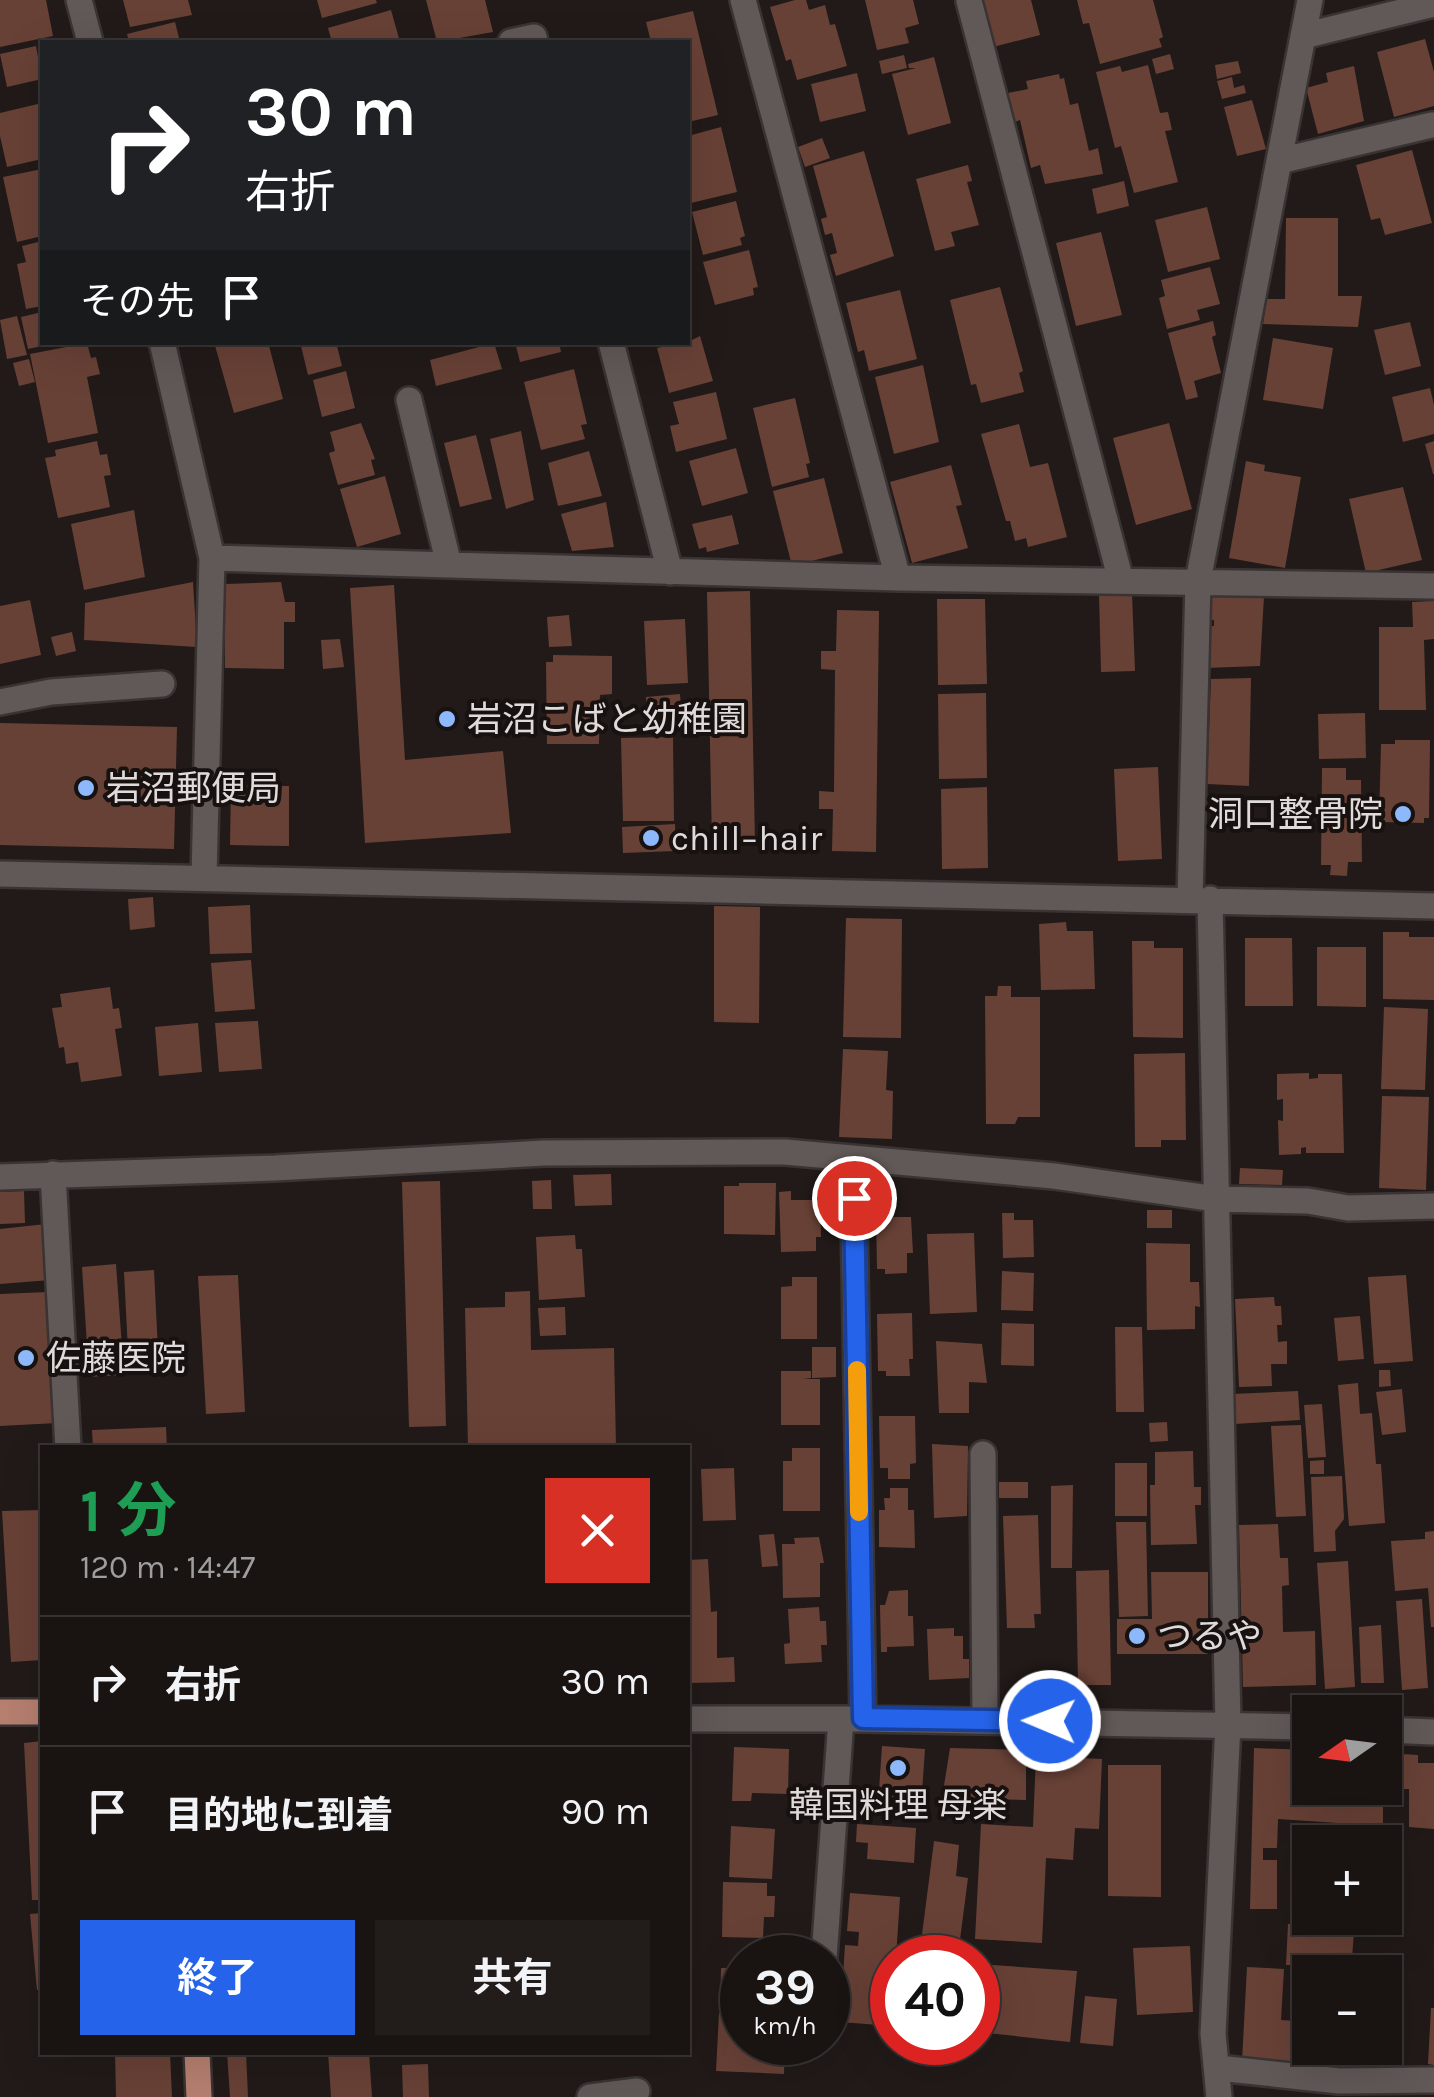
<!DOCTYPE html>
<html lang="ja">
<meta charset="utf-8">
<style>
:root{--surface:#191412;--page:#221d1b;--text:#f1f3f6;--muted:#9f9e9f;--line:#373332;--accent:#2563eb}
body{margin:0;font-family:Karla,"Noto Sans JP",sans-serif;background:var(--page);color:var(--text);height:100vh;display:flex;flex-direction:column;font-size:38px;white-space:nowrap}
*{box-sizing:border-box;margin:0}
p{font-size:32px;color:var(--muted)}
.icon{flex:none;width:55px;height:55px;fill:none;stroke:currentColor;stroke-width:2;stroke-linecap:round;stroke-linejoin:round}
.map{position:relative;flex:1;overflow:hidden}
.panel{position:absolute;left:40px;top:1445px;width:650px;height:610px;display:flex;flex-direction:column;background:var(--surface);border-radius:0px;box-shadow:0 10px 40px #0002,0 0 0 2px var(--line)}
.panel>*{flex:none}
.top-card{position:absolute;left:40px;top:40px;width:650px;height:305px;border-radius:0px;box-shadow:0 10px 40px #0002,0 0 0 2px var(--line);background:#202124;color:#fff;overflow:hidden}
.needle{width:65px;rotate:256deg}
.tools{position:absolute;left:1292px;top:1695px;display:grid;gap:20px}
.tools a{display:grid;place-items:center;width:110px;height:110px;border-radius:0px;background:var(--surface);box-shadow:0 10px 40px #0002,0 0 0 2px var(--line);font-size:50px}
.speed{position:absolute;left:720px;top:1935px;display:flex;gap:20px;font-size:50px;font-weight:700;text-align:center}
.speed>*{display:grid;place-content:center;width:130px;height:130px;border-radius:50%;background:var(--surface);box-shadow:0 10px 40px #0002,0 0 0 2px var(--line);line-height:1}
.speed small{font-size:25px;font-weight:400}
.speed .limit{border:15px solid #d22;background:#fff;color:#111}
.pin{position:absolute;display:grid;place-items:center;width:85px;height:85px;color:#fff;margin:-42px;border:5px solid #fff;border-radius:50%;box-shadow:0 2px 10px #0007}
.me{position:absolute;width:110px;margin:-55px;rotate:271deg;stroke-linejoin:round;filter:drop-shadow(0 0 8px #0008)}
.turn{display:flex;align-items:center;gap:35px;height:210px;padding:0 40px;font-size:45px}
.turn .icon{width:130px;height:130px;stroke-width:2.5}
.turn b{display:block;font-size:70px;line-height:85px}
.then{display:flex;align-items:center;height:95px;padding:0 40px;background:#0003;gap:20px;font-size:38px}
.round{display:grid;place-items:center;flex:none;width:105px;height:105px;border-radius:0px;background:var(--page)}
.head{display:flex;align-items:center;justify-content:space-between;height:170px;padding:0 40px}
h1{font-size:60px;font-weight:700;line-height:75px;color:#1e9e55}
.primary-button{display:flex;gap:20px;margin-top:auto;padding:20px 40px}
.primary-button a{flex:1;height:115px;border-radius:0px;background:var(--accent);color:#fff;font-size:40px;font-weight:700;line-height:115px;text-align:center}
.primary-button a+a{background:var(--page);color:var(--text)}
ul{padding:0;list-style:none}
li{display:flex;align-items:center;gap:30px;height:130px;padding:0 40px;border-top:2px solid var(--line)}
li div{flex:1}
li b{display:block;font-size:38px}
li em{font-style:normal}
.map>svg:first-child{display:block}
</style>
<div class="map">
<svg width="1434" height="2097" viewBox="0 0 1434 2097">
<rect width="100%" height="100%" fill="#211a18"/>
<path fill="#684136" d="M0,0H46L53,36L0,47Z
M123,0H188L192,15L130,27Z
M317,0H376L377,3L322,18Z
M426,0H485L493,32L437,42Z
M795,0H806L809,10L825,5L830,25L835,24L847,66L797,80L791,59L786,61L770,7Z
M865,0H913L919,24L905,28L909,43L877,50Z
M981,0H1031L1040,35L993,47Z
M1077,0H1153L1163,37L1159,39L1162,47L1100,64L1089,23L1083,24Z
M391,10L400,42H332L328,28Z
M693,11L718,115L688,122V42H651L646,22Z
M175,22L180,42H129L127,34Z
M1425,39L1434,72V106L1394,117L1377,52Z
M36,46L42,79L7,87L0,54Z
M1170,54L1174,69L1156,74L1152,59Z
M904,55L907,68L882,74L879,61Z
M934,57L951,123L908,135L892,74L916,68H909L908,64Z
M1238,61L1241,73L1217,79L1215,65Z
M1148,65L1160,113L1168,112L1172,130L1165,131L1178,182L1134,193L1121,146L1115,148L1096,72L1120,66L1122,72Z
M1354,66L1364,121L1318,134L1306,88L1328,82L1326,73Z
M857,73L866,111L820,122L811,84Z
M1059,74L1060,79L1064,78L1070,105L1078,103L1089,151L1098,148L1103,174L1045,184L1040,165L1031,168L1020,120L1015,122L1008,93L1028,89L1026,81Z
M1232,77L1234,88L1244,85L1246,93L1222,99L1217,81Z
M1252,100L1266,149L1237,156L1224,107Z
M42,103V159L7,167L0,136V113Z
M721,127L737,192L691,203L688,188V136Z
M822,138L830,158L805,167L798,147Z
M1412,150L1432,223L1385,235L1380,218L1371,220L1356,165Z
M864,151L894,256L836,276L830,255L837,253L832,233L825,235L821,219L827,217L813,166Z
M968,165L972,181L967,182L979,225L951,232L955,246L935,251L916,179Z
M42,169V236L17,242L3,177Z
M1124,181L1129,206L1097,214L1092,189Z
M736,201L745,236L740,238L742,245L703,255L692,212Z
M1207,207L1220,259L1168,272L1155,220Z
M1286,218H1338V296H1362L1358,327L1263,324L1267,299H1285Z
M1101,232L1122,315L1076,326L1056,243Z
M42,241V306L26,309L17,264L26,262L22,246Z
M749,250L758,287L753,288L754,295L715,305L703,262Z
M1210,267L1220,304L1197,310L1200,320L1167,329L1159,298L1165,296L1161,280Z
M1000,287L1023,371L1019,373L1024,392L981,403L976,384L971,385L950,300Z
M900,290L917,359L869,371L864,350L858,352L846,303Z
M42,312V342L51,344L28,349L21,317Z
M17,316L27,355L7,359L0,320Z
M1213,321L1216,335L1212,337L1221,373L1194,381L1198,397L1186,400L1168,333Z
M1410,322L1421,366L1385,375L1374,330Z
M700,336L713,381L669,393L657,348L688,342Z
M1273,338L1333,348L1323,409L1263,400Z
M214,342H268L283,399L234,413Z
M300,342H336L342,366L308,375Z
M515,342H559L561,352L520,362Z
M87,343L91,358L96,357L100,374L87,377L98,433L48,443L30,354Z
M494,343L502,369L436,386L430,360Z
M29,359L35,382L19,386L13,363Z
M923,365L939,442L894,454L875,377Z
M574,369L587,424L581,425L585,439L541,450L524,382Z
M346,371L355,408L322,417L313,380Z
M1430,388L1434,405V434L1403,442L1392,397Z
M716,392L727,439L676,452L670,426L679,424L673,402Z
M795,398L810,463L806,464L809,477L772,487L753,408Z
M361,423L375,459L371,460L375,475L338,485L329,453L335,451L330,432Z
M1169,423L1192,509L1136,525L1113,438Z
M1019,424L1030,467L1048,463L1067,537L1028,547L1026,538L1015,541L1010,521H1006L981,434Z
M521,431L534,500L506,509L490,439Z
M476,435L492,499L460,507L444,443Z
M97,441L100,455L107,454L111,475L104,476L110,507L58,518L45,458L56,456L55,450Z
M1434,441V474H1433L1425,444Z
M736,448L748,493L702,506L689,461Z
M589,451L602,496L558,506L548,463Z
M1246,461L1265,465L1264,471L1301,477L1285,568L1229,558Z
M951,465L962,505L956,506L968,548L912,563L890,482Z
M385,476L401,534L357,547L340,489Z
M824,478L843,553L792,566L773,491Z
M1403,487L1422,560L1366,573L1349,499Z
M606,502L614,547L572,551L561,514Z
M134,510L145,577L84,590L71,524Z
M732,515L739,544L707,552L706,547L699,549L692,524Z
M193,582L197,647L84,640L85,603Z
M281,582L285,602H295V622H284V669L225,668V584Z
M394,585L405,760L503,751L511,833L365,843L350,588Z
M750,591L755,843L712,844L707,592Z
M1099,594H1132L1135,671L1101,672Z
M1207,596H1264L1260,666L1206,668V626H1214V620H1207Z
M937,599H985L987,684L938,685Z
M30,600L41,655L0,664V606Z
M1434,601V639L1424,640L1426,710H1379V627H1413L1412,602Z
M837,610L879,611L876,852L832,851L833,809H819V791L834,792L835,670L821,669V651H836Z
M569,615L572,646L549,647L547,617Z
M685,619L688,683L647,685L644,621Z
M72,632L76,651L56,656L51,637Z
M340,639L344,667L323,669L321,640Z
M553,655L612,656V694L600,695L599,744H547L546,662H553Z
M1251,678L1249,786L1207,784L1211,679Z
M986,693L987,778L939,779L938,694Z
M680,694L682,720L648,722L646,697Z
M1365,713L1366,758L1319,759L1318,714Z
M0,723L177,727L174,849L0,845Z
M673,737L674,821H623L621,738Z
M1395,740H1430L1429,818H1424V823L1379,822L1381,744H1395Z
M1158,767L1162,859L1118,861L1114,769Z
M1322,768H1346V780H1361L1362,862H1348L1347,876L1330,875L1331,865H1321Z
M248,776H272V786H289V846L230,845L231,785H248Z
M987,787L988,868L942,869L941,789Z
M675,824L676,851L623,853L622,827Z
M153,897L155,927L130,930L128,899Z
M250,905L252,953L210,954L208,907Z
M714,906L760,907L759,1023L714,1022Z
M846,918L902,919L901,1038L843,1037Z
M1066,922L1067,931H1093L1095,989L1041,990L1039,924Z
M1383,932H1409V937H1434V1000L1383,999Z
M1245,938H1292L1293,1006H1245Z
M1132,941H1154V948H1183V1038L1133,1037Z
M1317,947H1366V1007L1317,1006Z
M251,960L255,1009L215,1012L211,963Z
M998,986H1011V997H1040V1117H1018L1015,1124H986L985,996H997Z
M110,987L113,1009L119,1008L122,1028L115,1029L122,1076L81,1082L78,1062L66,1064L64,1047L59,1048L52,1008L62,1007L60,994Z
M1384,1007L1428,1009L1425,1090L1381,1089Z
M258,1021L262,1069L219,1072L215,1023Z
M198,1023L202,1072L159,1076L155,1027Z
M843,1049L888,1051L886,1090L893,1091L892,1139L839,1137Z
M1185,1053L1186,1140H1161V1147H1135L1134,1054Z
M1309,1073V1079L1318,1078V1074H1342L1344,1153H1306V1147L1301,1148V1154L1279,1155L1278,1120L1283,1121V1099L1277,1100V1074Z
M1382,1096L1429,1097L1426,1190L1379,1188Z
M1240,1168L1283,1170L1282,1185L1239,1184Z
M611,1174L612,1205L575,1206L573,1175Z
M551,1180L552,1209H533L532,1181Z
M440,1181L446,1426L409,1427L402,1182Z
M739,1183H776L775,1235L724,1234V1186H739Z
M24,1191L25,1223L0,1224V1192Z
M791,1191V1200H820L821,1237H816V1251L781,1252L779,1192Z
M1147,1210H1172V1228H1147Z
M886,1213L887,1217H911L913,1253H907V1273L885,1274V1269H877L876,1214Z
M1002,1213H1014V1220H1033L1034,1257L1003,1258Z
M46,1224L50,1280L0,1284V1229Z
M974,1233L977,1312L930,1314L927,1234Z
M575,1235L576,1249H582L585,1297L539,1300L536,1237Z
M1146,1243L1190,1244V1282H1199L1200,1307L1195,1306V1329L1147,1330Z
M116,1264L124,1375L89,1377L82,1267Z
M154,1270L158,1350L128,1351L124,1272Z
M1002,1271L1034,1273L1033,1311L1001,1310Z
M238,1275L245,1412L206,1414L198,1276Z
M1406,1275L1413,1361L1374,1364L1368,1277Z
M792,1277H817V1339H781V1287L792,1286Z
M530,1291L531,1350L614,1348L616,1448H468L465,1308L505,1307V1292Z
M48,1292L57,1423L0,1426V1294Z
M1274,1297L1275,1306H1281L1282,1325H1277L1278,1342L1287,1341V1364H1271L1272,1386L1239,1387L1235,1299Z
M565,1307L566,1335L540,1336L538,1308Z
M912,1313L913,1359H909L910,1376H886V1371H878L877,1314Z
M1360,1316L1364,1359L1338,1361L1334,1318Z
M1002,1323L1034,1324V1366L1001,1365Z
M1115,1327H1142L1144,1412H1116Z
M936,1341L982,1344L987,1383L969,1382V1413H939Z
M812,1347H836V1377L812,1378Z
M1379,1370H1390L1391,1386L1379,1387Z
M781,1371H811V1378L803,1379H820V1425H781Z
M1358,1383L1360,1414L1372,1413L1376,1464H1381L1385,1523L1349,1526L1338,1385Z
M1402,1389L1406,1432L1382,1435L1376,1392Z
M1298,1391L1300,1420L1234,1424L1232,1394Z
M1322,1404L1326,1457L1308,1458L1304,1405Z
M879,1416H915L916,1463L910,1464V1479H888V1468H880Z
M1167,1422L1168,1441L1150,1442L1149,1423Z
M1301,1425L1306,1516L1276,1517L1271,1426Z
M166,1427L167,1448H93L92,1430Z
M932,1444L968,1446L967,1516L934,1518Z
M792,1448H820V1511H783V1461H792Z
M1193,1451L1194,1487H1201V1505H1195L1197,1544L1151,1545L1150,1485H1155V1452Z
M1324,1460V1474H1310V1461Z
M1115,1463H1147V1516H1115Z
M734,1468L736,1520L703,1521L701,1469Z
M1342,1476L1344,1519L1335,1531L1336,1551L1314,1552L1311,1477Z
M999,1482H1028V1498H999Z
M1073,1485L1072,1568H1051V1486Z
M890,1488H908V1510H914L915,1548L879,1547V1510H885L884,1498H890Z
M42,1510V1660L11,1662L2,1511Z
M1038,1515L1041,1614H1034L1035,1628H1007L1003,1516Z
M1116,1522H1146L1148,1616L1119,1617Z
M1278,1524L1280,1558H1288L1289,1585L1282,1586L1283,1632L1315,1631L1316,1685L1243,1687L1239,1525Z
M1434,1531V1627H1431L1428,1588L1395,1591L1391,1541L1425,1539V1532Z
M774,1534L778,1566L762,1567L759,1535Z
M819,1537L824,1563H820V1597L783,1598L782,1544H795L794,1538Z
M708,1559L711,1612L717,1611V1658L734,1657L735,1682L688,1683V1560Z
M1348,1561L1355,1687L1325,1689L1317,1563Z
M1109,1570L1111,1685H1078L1076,1571Z
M1151,1572H1208V1654H1117V1619H1152Z
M908,1590V1616H913L914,1646L887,1647V1652H881L880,1605H885L889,1591Z
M1422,1599L1428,1688L1402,1690L1396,1601Z
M819,1607L820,1621H826L827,1645H821L822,1662L785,1664L784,1644L790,1643L788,1609Z
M1381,1625L1384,1683H1361L1359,1627Z
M954,1628V1636H963V1659H969V1678L929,1680L927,1629Z
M42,1741V1900H32L24,1743Z
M882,1746L925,1749L921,1807L878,1805Z
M734,1747L789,1749L788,1794L752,1793L751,1801H732Z
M950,1748L1026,1750V1800L942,1798Z
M1254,1748L1310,1750V1788H1383V1826L1278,1819L1277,1848H1263V1860H1277V1909H1250Z
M1385,1753L1418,1755V1763H1434V1829L1409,1827V1789H1385Z
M1036,1756L1102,1759L1099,1829L1075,1828L1073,1860L1046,1858L1042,1943L975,1939L981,1824L1033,1827Z
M1108,1765H1161V1897L1108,1896Z
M857,1824L916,1828L914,1863L867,1859L868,1843L856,1842Z
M731,1826L775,1829L772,1879L729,1877Z
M1315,1836L1351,1838V1842H1315Z
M934,1841L959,1845L956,1876L968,1878L958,1955L919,1958Z
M1298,1858L1310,1859V1888L1296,1887Z
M723,1882L767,1883V1896H775L774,1917H764L763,1938L722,1937Z
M850,1893L900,1897L896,1958H892V2026L840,2022L845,1945L858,1946L859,1932L847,1931Z
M42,1913V1989L37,1990L30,1914Z
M1307,1918H1355L1351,1972H1310V2014L1292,2012L1295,1965H1286L1288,1924L1307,1925Z
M1190,1946L1193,2012L1137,2015L1133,1948Z
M978,1964L1077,1971L1070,2042L978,2032Z
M1247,1967L1284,1969L1281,2020L1310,2022V2048H1316L1315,2065L1242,2061Z
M721,1968H742V2009L720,2008Z
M1085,1996L1117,1999L1113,2046L1080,2043Z
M1431,2008H1434V2065L1428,2064Z
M719,2013L742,2014V2042H785L784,2074L716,2071Z
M1385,2045L1394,2046V2066L1358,2065L1359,2048Z
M1329,2048H1353V2064L1328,2063Z
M115,2052H170L172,2097H116Z
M227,2052H246L248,2097H230Z
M328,2052H369L372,2097H331Z
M428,2064L429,2097H403L402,2065Z"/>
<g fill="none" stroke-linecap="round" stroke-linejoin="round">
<g stroke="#393433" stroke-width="30">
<path id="minor" d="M79,0L90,42
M743,0L898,578
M969,1L1121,581
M1303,36L1434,4
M511,42L534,37L535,42
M1279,161L1432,125
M162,342L212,558L204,877
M611,342L670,572
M409,400L449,565
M212,558L898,578L1434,586
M0,702L51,692L162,684
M0,874L1434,906
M1190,899L1198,581L1310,0
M1210,899L1228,1724L1213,2034L1219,2097
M853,1159L863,1719
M53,1174L68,1448
M0,1177L275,1168L544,1153L785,1152L1054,1176L1216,1199L1308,1201L1348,1208L1434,1206
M983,1454L985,1720
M688,1719H863L1310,1727
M1385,1730L1434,1732
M824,1958L841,1719
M1218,2068L1339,2081L1434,2080
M590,2097L637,2091"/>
</g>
<g stroke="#393433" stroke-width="30">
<path id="major" d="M0,1712H42
M197,2052L199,2097"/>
</g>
<use href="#minor" stroke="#615957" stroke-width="25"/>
<use href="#major" stroke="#b67f70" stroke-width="25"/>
</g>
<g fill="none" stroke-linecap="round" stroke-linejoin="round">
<g stroke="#184099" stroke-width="25">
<path id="route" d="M854,1198L863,1718L1050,1721"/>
</g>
<use href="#route" stroke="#2563eb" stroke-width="18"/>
<path stroke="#f59e0b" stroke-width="18" d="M857,1370L859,1512"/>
</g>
<g fill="#8db9fc" stroke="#17110f" stroke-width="4">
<circle cx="447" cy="719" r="10"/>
<circle cx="86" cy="788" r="10"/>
<circle cx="1403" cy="814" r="10"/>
<circle cx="651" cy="838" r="10"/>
<circle cx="26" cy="1358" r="10"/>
<circle cx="1137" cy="1636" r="10"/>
<circle cx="898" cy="1768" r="10"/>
</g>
<g text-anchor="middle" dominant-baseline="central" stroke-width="8" stroke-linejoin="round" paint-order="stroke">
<g font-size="35" fill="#e0dbda" stroke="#17110f" text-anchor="start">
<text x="467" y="719">岩沼こばと幼稚園</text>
<text x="106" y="788">岩沼郵便局</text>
<text x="1383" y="814" text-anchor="end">洞口整骨院</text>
<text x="671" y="838">chill−hair</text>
<text x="46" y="1358">佐藤医院</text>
<text x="1157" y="1636">つるや</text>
<text x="898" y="1805" text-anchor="middle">韓国料理 母楽</text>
</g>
</g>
</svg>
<div class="tools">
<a><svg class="needle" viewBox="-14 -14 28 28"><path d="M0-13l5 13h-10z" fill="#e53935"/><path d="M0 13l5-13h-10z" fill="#9f9e9f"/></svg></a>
<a>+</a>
<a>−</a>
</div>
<div class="speed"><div>39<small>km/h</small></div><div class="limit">40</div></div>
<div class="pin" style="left:854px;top:1198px;background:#d93025"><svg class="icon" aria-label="arrive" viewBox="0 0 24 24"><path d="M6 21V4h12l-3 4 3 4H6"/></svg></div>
<svg class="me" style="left:1050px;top:1721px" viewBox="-20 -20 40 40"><circle r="17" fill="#2563eb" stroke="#fff" stroke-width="3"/><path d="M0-11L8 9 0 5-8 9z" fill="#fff"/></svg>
<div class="top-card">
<div class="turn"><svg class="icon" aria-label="right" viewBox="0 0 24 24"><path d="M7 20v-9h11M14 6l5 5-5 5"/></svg><div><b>30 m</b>右折</div></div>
<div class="then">その先<svg class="icon" aria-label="arrive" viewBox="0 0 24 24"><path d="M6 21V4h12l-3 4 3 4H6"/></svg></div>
</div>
<section class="panel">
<div class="head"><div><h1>1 分</h1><p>120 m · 14:47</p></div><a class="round" style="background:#d93025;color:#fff"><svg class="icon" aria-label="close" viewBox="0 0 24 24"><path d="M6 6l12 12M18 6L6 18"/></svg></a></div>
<ul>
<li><svg class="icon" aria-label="right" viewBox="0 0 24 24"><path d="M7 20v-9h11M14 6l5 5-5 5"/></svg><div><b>右折</b></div><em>30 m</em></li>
<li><svg class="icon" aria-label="arrive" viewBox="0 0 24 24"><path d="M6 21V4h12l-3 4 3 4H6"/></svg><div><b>目的地に到着</b></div><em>90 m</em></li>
</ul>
<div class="primary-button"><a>終了</a><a>共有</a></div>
</section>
</div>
